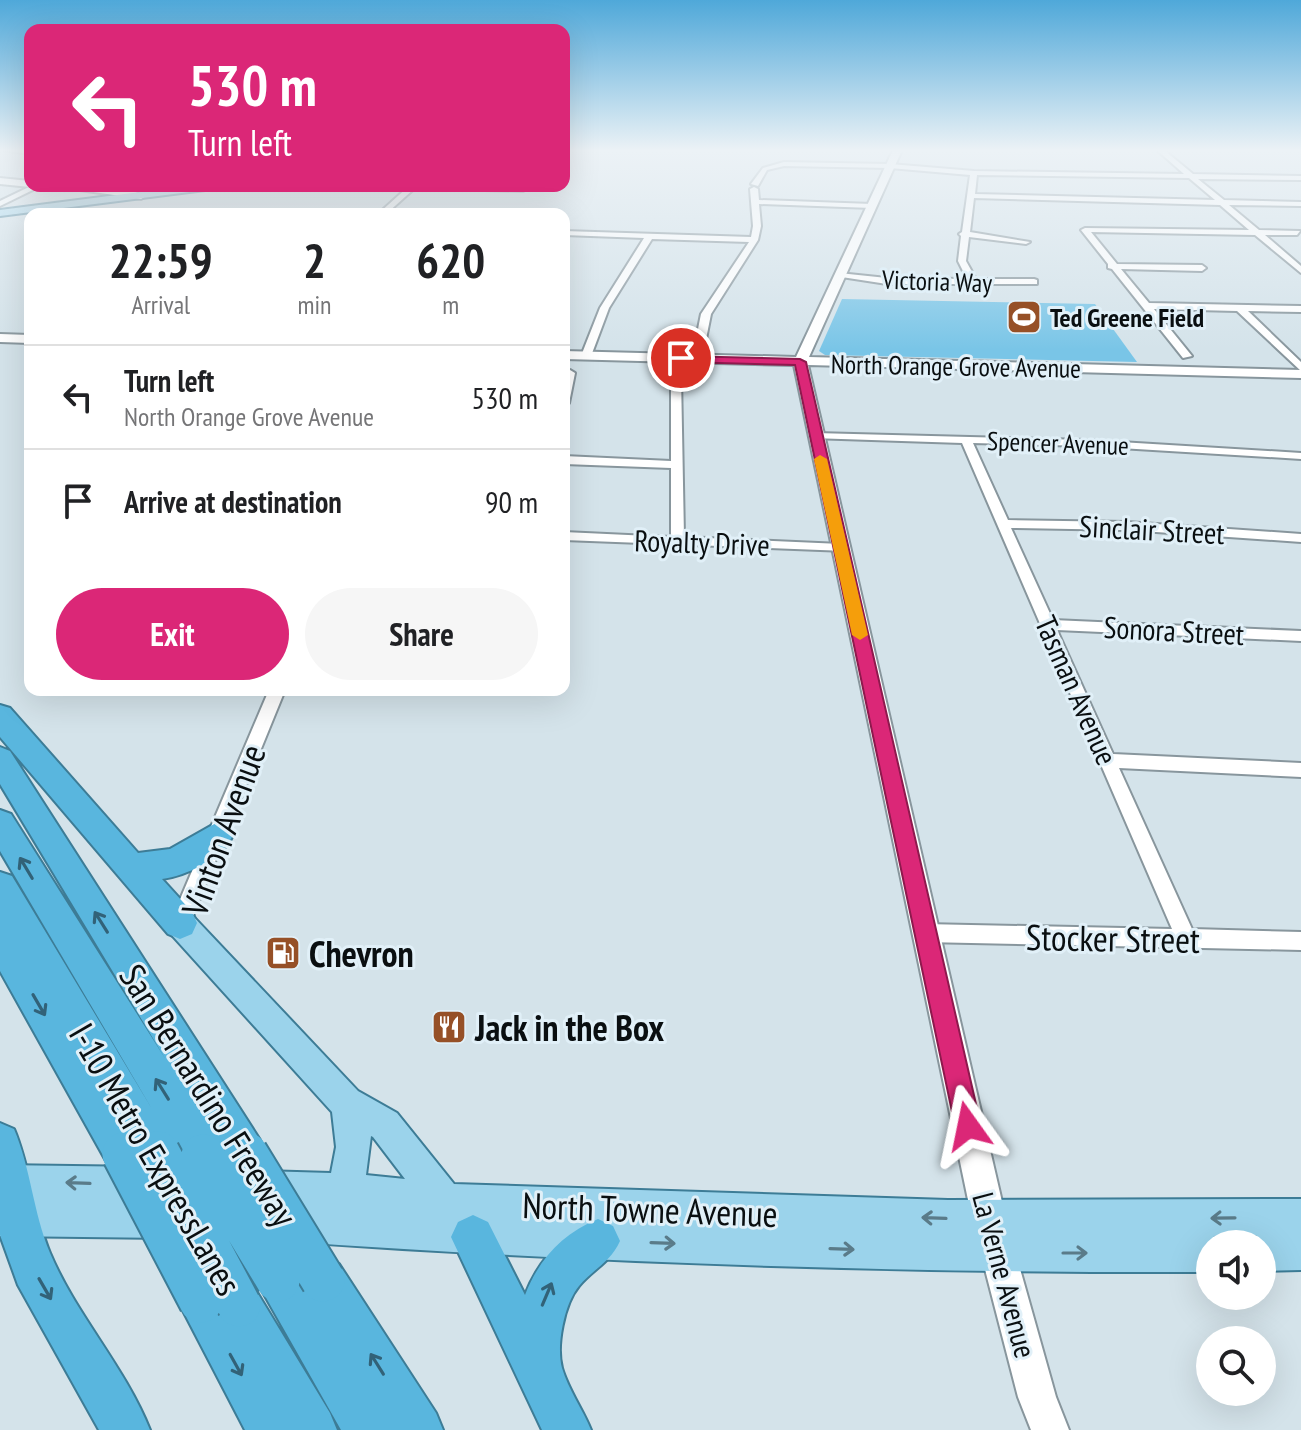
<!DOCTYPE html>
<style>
:root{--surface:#fff;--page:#f6f6f6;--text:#202124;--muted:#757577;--line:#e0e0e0;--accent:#db2777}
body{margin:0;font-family:"PT Sans Narrow",sans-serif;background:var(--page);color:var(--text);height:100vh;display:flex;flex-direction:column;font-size:30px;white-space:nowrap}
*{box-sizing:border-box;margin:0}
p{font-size:26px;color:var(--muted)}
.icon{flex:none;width:44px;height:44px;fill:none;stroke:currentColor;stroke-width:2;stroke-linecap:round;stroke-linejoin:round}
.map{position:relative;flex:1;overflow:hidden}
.side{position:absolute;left:24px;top:208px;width:546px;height:488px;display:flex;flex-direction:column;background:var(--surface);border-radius:16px;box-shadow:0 8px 32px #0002}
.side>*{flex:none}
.hud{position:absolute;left:24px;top:24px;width:546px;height:168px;border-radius:16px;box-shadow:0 8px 32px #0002;background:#db2777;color:#fff;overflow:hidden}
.controls{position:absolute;left:1196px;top:1230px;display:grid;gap:16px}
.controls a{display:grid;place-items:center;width:80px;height:80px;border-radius:50%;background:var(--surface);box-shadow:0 8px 32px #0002;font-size:40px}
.pin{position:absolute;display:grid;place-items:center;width:68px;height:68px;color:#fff;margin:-34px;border:4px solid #fff;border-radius:50%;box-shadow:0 2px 8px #0007}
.me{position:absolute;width:88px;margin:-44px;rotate:348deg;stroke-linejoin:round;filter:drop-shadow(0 0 6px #0008)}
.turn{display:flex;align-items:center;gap:28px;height:168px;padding:0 32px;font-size:36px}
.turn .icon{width:104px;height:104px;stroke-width:2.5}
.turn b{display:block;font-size:56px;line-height:68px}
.eta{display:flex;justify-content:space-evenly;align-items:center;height:136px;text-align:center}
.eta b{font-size:48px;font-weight:700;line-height:56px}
.action{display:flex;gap:16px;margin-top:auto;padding:16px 32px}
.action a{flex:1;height:92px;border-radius:48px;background:var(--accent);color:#fff;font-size:32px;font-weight:700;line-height:92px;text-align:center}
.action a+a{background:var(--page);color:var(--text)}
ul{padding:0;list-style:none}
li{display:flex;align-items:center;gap:24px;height:104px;padding:0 32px;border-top:2px solid var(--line)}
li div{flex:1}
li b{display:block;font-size:30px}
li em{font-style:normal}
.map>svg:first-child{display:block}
</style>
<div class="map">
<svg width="1301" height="1430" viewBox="0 0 1301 1430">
<rect width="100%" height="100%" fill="#d4e3ea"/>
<path fill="#79c5e7" d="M842,299L1095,304L1137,362L825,355L819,351Z"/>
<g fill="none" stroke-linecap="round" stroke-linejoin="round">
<g stroke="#88969d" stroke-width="4">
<path id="street" d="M3,150H26V151L23,153Z
M1157,150H1164L1193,174L1301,176V180L1198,179L1224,200L1301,202V206L1229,205L1259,230L1300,231L1297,235H1265L1301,266V273L1255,235L1091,232L1117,264L1202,265L1206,268L1202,271L1121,269L1149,303L1301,306V312L1248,311L1301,362V371L1237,311L1154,309L1192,356L1183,358L1112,269L1108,268V264L1081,230L1085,228L1249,230L1220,205L974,198L970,232L1030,242L1026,244L969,237L966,261L976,279H1034L1037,280V284H887L835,276L839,273L887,278L967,279L958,261L961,236L959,234L962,232L970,175L890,168L784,166L767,170L758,186L751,184L763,168L784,162L890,164L974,171L1184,174ZM977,175L1189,178L1215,200L975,194Z
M31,186H41L0,206V201Z
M409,186H492L527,189L523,191L415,188L386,214H378Z
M754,187L758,189L759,200L872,204L876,206L872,208L759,204L761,226L758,240L711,314L702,359L697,362L692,359L701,314L749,242L652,239L609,308L591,356L582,358L581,356L600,308L644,238L564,235V231L751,237L753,226L750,189Z
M570,370L575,373L569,403L564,406L566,371Z
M676,373L681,376L684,537L841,544L848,548L846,551L564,540V532L671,537V468L564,464V456L671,461V376Z
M815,433L1087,440L1301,453V459L1087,446L973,443L1008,520L1127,522L1301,534V542L1127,530L1011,528L1053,620L1301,631V641L1057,630L1113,754L1301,763V777L1119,768L1192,929L1301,932V950L924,942L917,940L914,933L917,926L924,924L1172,929L962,443L811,438L809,436Z
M269,690H285L190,923L187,929L180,932L173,929L170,923Z"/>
</g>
<g stroke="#88969d" stroke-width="4">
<path id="secondary" d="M893,150H902L809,357L1301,370V378L808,365L1006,1219L1056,1397L1069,1430H1031L1018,1397L972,1219L794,365L564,359V351L796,357Z
M0,178L30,181V186H34L30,187L0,184Z
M53,186L128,189L146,196L141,199Z
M0,334L30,335V343L0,342Z"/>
</g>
<g stroke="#3d7c96" stroke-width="4">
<path id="primary" d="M187,186H218L213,189L0,216V210Z
M180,909L190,913L358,1091L397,1113L454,1184L948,1200L1301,1199V1270L1262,1271V1244H1247L1249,1239L1257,1235L1213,1236L1223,1240L1225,1244H1210V1272C900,1273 591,1263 282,1241L269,1236L264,1223L269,1210L276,1207H262L249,1202L244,1189L249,1176L262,1171L331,1173L336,1147L332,1112L170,933L165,923L170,913ZM371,1136L373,1137L405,1179L366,1175Z
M0,1165L146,1167L159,1172L164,1185L159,1198L149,1201L166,1202L179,1207L184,1220L179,1233L166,1238L0,1236Z"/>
</g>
<g stroke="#3d7c96" stroke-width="4">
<path id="highway" d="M0,705L10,708L138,853L170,849L216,823L227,827L232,837C221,859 186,876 162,879L192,912L197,923L192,934L180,939L168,934L0,737Z
M0,747L10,751L260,1140L266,1154L260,1168L246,1174L232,1168L222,1153L217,1170L203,1176L189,1170L178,1153L172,1167L158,1173L141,1163L138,1168L124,1174L110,1168L0,971V872L12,876L152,1109L0,851V810L11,814L166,1060L0,784Z
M0,1123L14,1129C31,1169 33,1212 50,1253C76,1315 125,1367 150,1430H99L18,1285L0,1235Z
M473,1215L488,1222L525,1295C539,1259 562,1234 598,1219L613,1226L620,1241C611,1262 593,1269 579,1286C564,1304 556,1346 562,1368C568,1389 583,1410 591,1430H542L451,1237L458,1222Z
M278,1258L294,1264L302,1277L307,1264L323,1258L339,1264L436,1413L443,1430H341L256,1280L262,1264Z
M201,1278L217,1285L221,1293L223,1289L239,1282L255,1289L330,1413L337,1430H245L178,1301L185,1285Z"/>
</g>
<use href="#street" fill="#fff" fill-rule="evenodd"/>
<use href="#secondary" fill="#fff" fill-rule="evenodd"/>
<use href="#primary" fill="#9bd3eb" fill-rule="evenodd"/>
<use href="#highway" fill="#59b6de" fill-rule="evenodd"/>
<g stroke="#3d7c96" stroke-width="47" stroke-linecap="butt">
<path id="highway-bridge" d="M158,1153L239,1305
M124,1154L201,1301
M246,1154L323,1280
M203,1156L278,1280"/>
</g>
<use href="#highway-bridge" stroke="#59b6de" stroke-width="43"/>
</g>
<defs><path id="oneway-shaft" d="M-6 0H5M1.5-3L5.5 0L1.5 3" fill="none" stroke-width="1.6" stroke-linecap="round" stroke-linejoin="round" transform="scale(2)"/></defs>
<g stroke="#326278">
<use href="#oneway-shaft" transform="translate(26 868) rotate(-121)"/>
<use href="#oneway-shaft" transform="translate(101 922) rotate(-122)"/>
<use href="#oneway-shaft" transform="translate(39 1005) rotate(60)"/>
<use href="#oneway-shaft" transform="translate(162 1089) rotate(-122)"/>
<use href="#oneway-shaft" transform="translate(45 1289) rotate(60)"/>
<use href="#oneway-shaft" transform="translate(547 1294) rotate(-67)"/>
<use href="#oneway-shaft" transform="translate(377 1364) rotate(-122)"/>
<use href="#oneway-shaft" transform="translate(236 1365) rotate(61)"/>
</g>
<g stroke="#5a7b89">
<use href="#oneway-shaft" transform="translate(78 1183) rotate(-178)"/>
<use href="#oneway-shaft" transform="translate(934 1218) rotate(-178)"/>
<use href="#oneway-shaft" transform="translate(1223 1218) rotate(179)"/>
<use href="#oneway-shaft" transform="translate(663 1243) rotate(2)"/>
<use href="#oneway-shaft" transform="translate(842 1249) rotate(2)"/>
<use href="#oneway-shaft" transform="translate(1075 1253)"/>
</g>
<linearGradient id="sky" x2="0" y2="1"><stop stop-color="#4fa8d9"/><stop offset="0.43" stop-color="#ecf2f6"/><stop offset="1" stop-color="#ecf2f6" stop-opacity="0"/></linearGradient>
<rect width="1301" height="350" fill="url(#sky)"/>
<path fill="#db2777" stroke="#8e194d" stroke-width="2" d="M677,356L800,359L806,362L981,1126L977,1135L968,1139L959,1135L955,1126L795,365L681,362L677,361Z"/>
<path fill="#f59e0b" d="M820,455L827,459L868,635L860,640L852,635L814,459Z"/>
<defs>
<g id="stadium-square" transform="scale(1.8)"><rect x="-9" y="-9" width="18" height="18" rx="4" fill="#965027" stroke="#e1f0f8"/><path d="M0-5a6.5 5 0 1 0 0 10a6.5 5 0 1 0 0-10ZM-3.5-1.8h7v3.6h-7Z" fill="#fff"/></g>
<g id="fuel-square" transform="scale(1.8)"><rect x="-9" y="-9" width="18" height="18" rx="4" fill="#965027" stroke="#e1f0f8"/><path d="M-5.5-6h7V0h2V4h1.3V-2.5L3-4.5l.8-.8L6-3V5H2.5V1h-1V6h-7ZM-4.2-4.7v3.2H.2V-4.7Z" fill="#fff"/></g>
<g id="restaurant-square" transform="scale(1.8)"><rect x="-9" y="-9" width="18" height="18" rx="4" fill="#965027" stroke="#e1f0f8"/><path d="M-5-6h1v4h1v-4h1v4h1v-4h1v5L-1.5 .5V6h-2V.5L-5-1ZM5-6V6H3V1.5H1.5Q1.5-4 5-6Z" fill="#fff"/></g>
</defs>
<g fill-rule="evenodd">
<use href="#stadium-square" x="1024" y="317"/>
<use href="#fuel-square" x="283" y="953"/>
<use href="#restaurant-square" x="449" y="1027"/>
</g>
<g text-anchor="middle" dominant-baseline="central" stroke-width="6" stroke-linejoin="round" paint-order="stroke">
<g font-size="26" fill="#0a0f11" stroke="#e1f0f8">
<text transform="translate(937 281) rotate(2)">Victoria Way</text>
<text transform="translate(956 366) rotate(1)">North Orange Grove Avenue</text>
<text transform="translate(1058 443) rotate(2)">Spencer Avenue</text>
</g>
<g font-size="26" font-weight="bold" fill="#0a0f11" stroke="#e1f0f8" text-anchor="start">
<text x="1050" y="317">Ted Greene Field</text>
</g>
<g font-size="30" fill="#0a0f11" stroke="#e1f0f8">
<text transform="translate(1152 529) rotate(3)">Sinclair Street</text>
<text transform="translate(702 542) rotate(2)">Royalty Drive</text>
<text transform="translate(1174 630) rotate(3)">Sonora Street</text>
<text transform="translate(1077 690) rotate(66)">Tasman Avenue</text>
<text transform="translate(1005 1275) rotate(75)">La Verne Avenue</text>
</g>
<g font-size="36" fill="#0a0f11" stroke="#e1f0f8">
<text transform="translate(223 830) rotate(-70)">Vinton Avenue</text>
<text transform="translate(1113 938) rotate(1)">Stocker Street</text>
<text transform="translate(209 1095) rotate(58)">San Bernardino Freeway</text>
<text transform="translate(156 1159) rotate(60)">I-10 Metro ExpressLanes</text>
<text transform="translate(650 1209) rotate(2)">North Towne Avenue</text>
</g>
<g font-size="36" font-weight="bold" fill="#0a0f11" stroke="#e1f0f8" text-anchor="start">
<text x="309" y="953">Chevron</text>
<text x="475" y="1027">Jack in the Box</text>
</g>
</g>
</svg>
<div class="controls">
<a><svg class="icon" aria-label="sound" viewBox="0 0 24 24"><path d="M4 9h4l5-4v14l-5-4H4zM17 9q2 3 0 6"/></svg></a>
<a><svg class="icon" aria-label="search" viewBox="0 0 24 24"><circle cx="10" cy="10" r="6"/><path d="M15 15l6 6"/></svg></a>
</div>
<div class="pin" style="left:681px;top:358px;background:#d93025"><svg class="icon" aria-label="arrive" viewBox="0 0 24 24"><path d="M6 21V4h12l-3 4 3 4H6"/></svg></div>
<svg class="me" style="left:968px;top:1126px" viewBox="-20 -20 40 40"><path d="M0-17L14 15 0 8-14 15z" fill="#db2777" stroke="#fff" stroke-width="4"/></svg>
<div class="hud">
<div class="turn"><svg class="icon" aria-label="left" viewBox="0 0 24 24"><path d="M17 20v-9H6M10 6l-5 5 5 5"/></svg><div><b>530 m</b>Turn left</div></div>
</div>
<section class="side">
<div class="eta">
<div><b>22:59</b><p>Arrival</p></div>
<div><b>2</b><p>min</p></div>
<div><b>620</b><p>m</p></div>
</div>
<ul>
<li><svg class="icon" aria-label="left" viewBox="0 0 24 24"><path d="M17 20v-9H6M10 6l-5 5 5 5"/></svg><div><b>Turn left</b><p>North Orange Grove Avenue</p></div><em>530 m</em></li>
<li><svg class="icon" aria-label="arrive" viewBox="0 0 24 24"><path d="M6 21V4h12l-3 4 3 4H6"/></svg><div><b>Arrive at destination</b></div><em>90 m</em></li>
</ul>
<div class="action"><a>Exit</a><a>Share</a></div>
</section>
</div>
